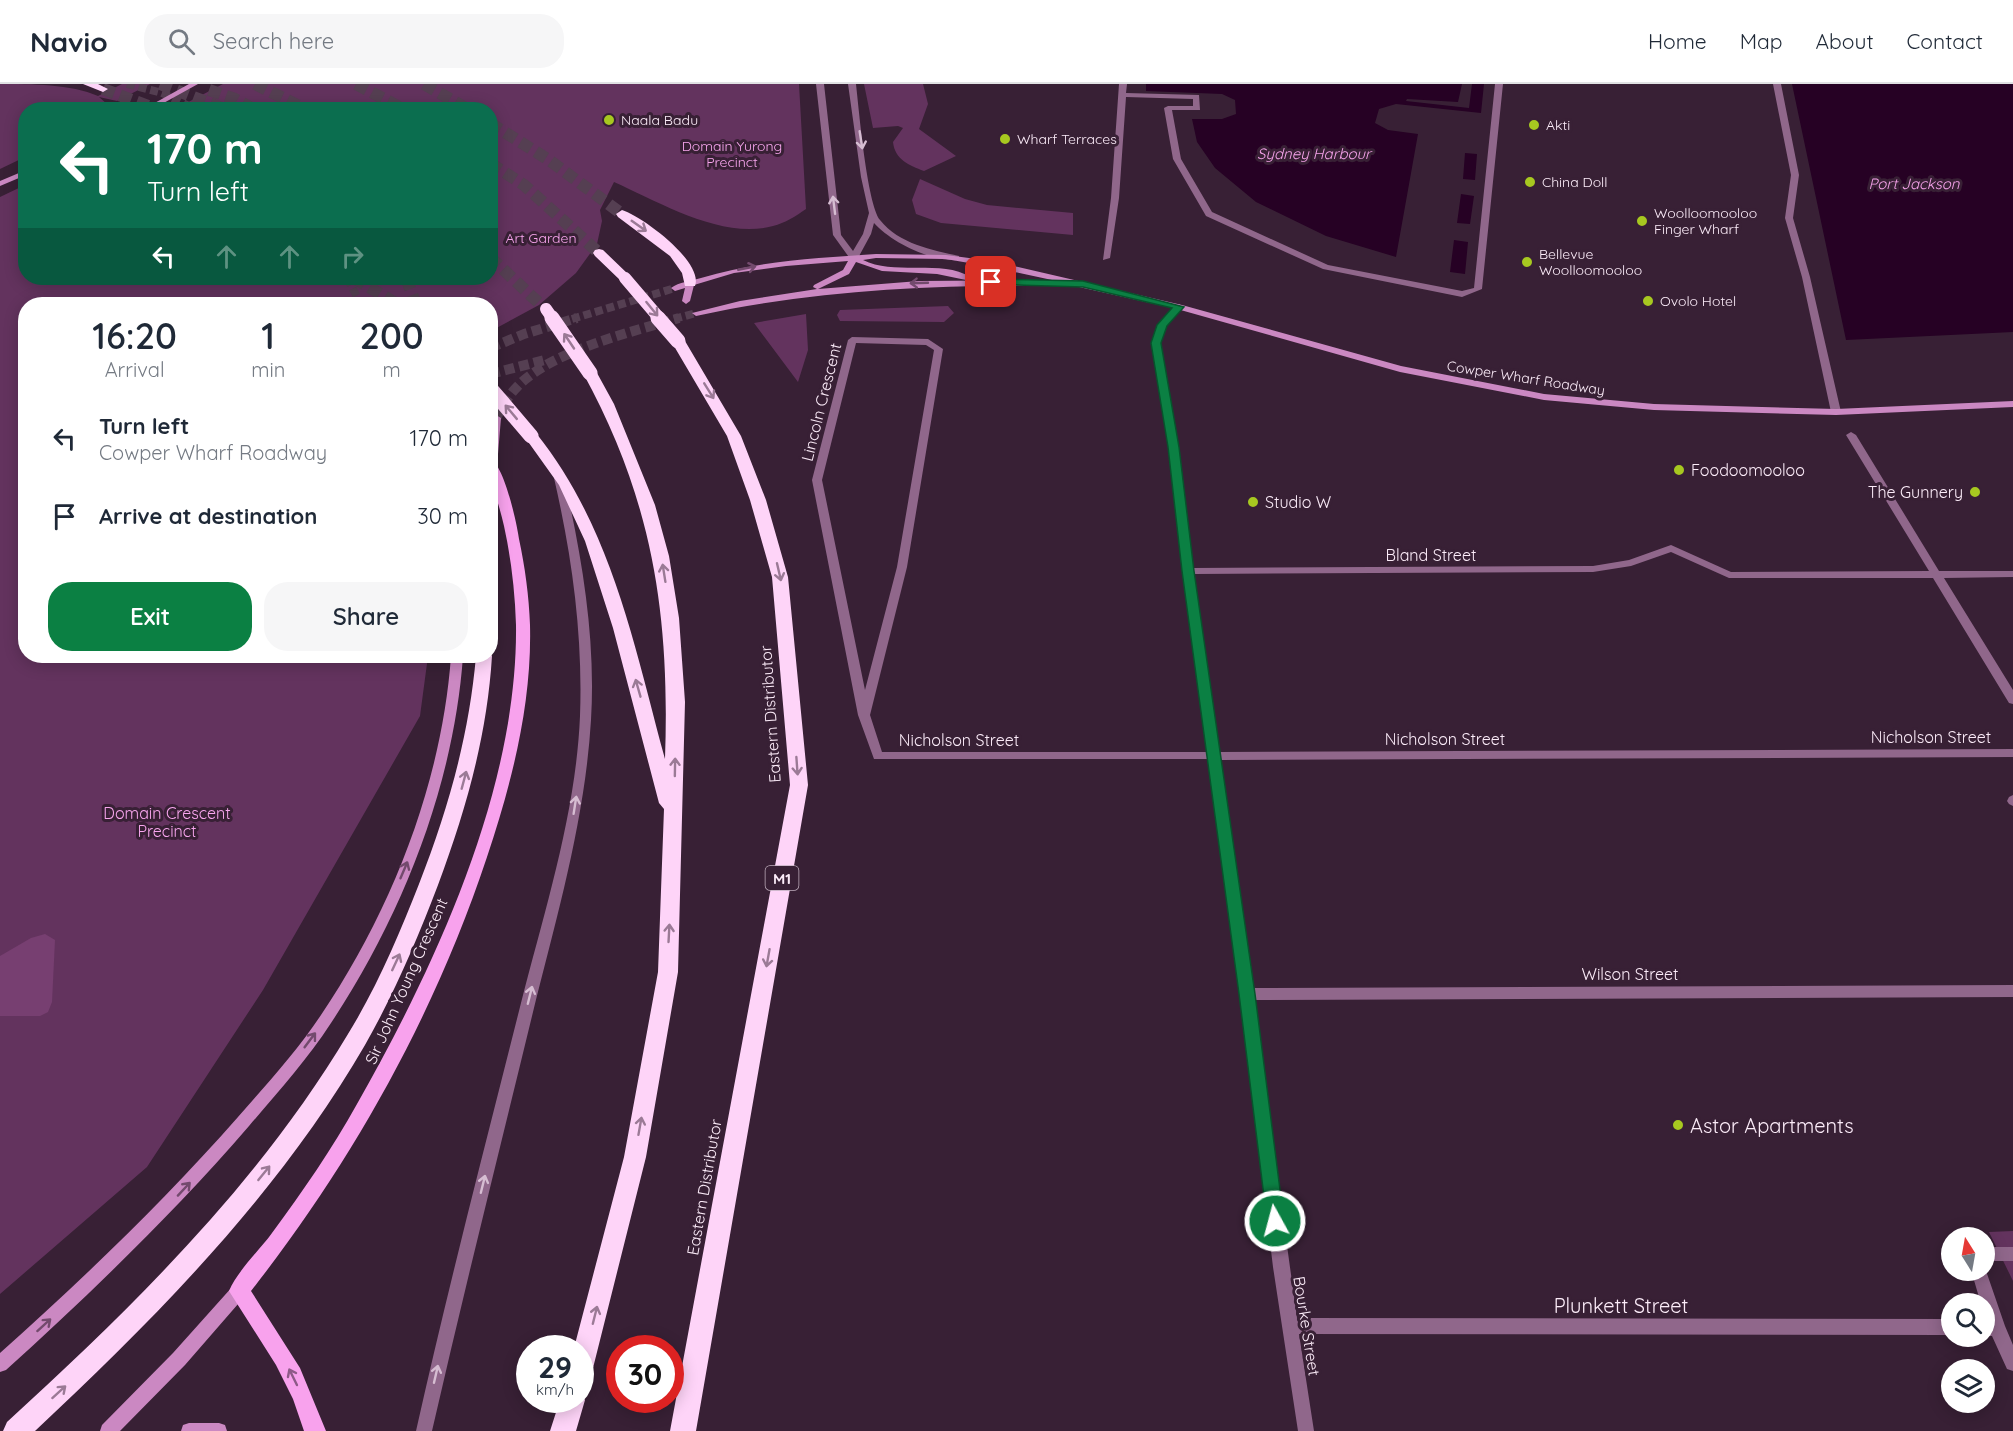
<!DOCTYPE html>
<style>
:root{--surface:#fff;--page:#f6f6f7;--text:#1f2937;--muted:#747a83;--line:#e0e1e3;--accent:#0b8043}
body{margin:0;font-family:Quicksand,sans-serif;background:var(--page);color:var(--text);height:100vh;display:flex;flex-direction:column;font-size:22px;white-space:nowrap}
*{box-sizing:border-box;margin:0}
p{font-size:20px;color:var(--muted)}
.icon{flex:none;width:33px;height:33px;fill:none;stroke:currentColor;stroke-width:2;stroke-linecap:round;stroke-linejoin:round}
.map{position:relative;flex:1;overflow:hidden}
.side{position:absolute;left:18px;top:213px;width:480px;height:366px;display:flex;flex-direction:column;background:var(--surface);border-radius:24px;box-shadow:0 3px 15px #0003}
.side>*{flex:none}
.guide{position:absolute;left:18px;top:18px;width:480px;height:183px;border-radius:24px;box-shadow:0 3px 15px #0003;background:#0b6e4f;color:#fff;overflow:hidden}
.needle{width:39px;rotate:349deg}
.fabs{position:absolute;left:1941px;top:1143px;display:grid;gap:12px}
.fabs a{display:grid;place-items:center;width:54px;height:54px;border-radius:50%;background:var(--surface);box-shadow:0 3px 15px #0003;font-size:30px}
.speed{position:absolute;left:516px;top:1251px;display:flex;gap:12px;font-size:30px;font-weight:700;text-align:center}
.speed>*{display:grid;place-content:center;width:78px;height:78px;border-radius:50%;background:var(--surface);box-shadow:0 3px 15px #0003;line-height:1}
.speed small{font-size:15px;font-weight:400}
.speed .limit{border:9px solid #d22;background:#fff;color:#111}
.pin{position:absolute;display:grid;place-items:center;width:51px;height:51px;color:#fff;margin:-26px;border-radius:12px;box-shadow:0 3px 9px #0006}
.me{position:absolute;width:66px;margin:-33px;rotate:353deg;stroke-linejoin:round;filter:drop-shadow(0 0 4px #0008)}
.turn{display:flex;align-items:center;gap:21px;height:126px;padding:0 30px;font-size:27px}
.turn .icon{width:78px;height:78px;stroke-width:2.5}
.turn b{display:block;font-size:42px;line-height:51px}
.lanes{display:flex;align-items:center;height:57px;padding:0 30px;background:#0003;justify-content:center;gap:30px;direction:ltr}
.lanes .off{opacity:.35}
.eta{display:flex;justify-content:space-evenly;align-items:center;height:102px;text-align:center}
.eta b{font-size:36px;font-weight:600;line-height:42px}
.action{display:flex;gap:12px;margin-top:auto;padding:12px 30px}
.action a{flex:1;height:69px;border-radius:24px;background:var(--accent);color:#fff;font-size:24px;font-weight:600;line-height:69px;text-align:center}
.action a+a{background:var(--page);color:var(--text)}
ul{padding:0;list-style:none}
li{display:flex;align-items:center;gap:18px;height:78px;padding:0 30px}
li div{flex:1}
li b{display:block;font-size:22px}
li em{font-style:normal}
header{display:flex;align-items:center;gap:36px;box-sizing:border-box;height:84px;padding:0 30px;background:var(--surface);border-bottom:2px solid var(--line)}
header strong{font-size:28px}
nav{display:flex;gap:33px;margin-inline-start:auto;font-size:21px}
.search{width:420px;height:54px;background:var(--page);display:flex;align-items:center;gap:15px;box-sizing:border-box;padding:0 21px;border-radius:24px;color:var(--muted);font-size:22px}
.map>svg:first-child{display:block}
</style>
<header>
<strong>Navio</strong>
<div class="search"><svg class="icon" aria-label="search" viewBox="0 0 24 24"><circle cx="10" cy="10" r="6"/><path d="M15 15l6 6"/></svg>Search here</div>
<nav><a>Home</a><a>Map</a><a>About</a><a>Contact</a></nav>
</header>
<div class="map">
<svg width="2013" height="1347" viewBox="0 0 2013 1347">
<rect width="100%" height="100%" fill="#382035"/>
<path fill="#63335e" d="M0,0C31,0 71,0 98,12L122,0H150L117,17L99,13L108,21L99,25L26,26L25,73L0,85Z
M223,0H799L806,125C796,132 785,139 773,142C722,156 659,118 614,98L600,126L602,137L597,160L576,189L539,221L491,247L490,220H26V572H428L420,632L263,906L147,1083L0,1210V113L25,101L26,194H490V26L175,25Z
M864,0H923L928,20L919,45L956,72L924,87C909,81 895,76 893,58L903,44L898,42L873,44Z
M920,95L965,115L987,121L1073,129V151L941,139L916,130L912,116Z
M948,222L954,229L944,238L840,237L837,231L840,226Z
M806,230L808,266L798,298L754,239Z
M2013,1147V1197L1989,1148Z"/>
<path fill="#773f71" d="M45,850L55,856L52,918L48,928L40,932H0V872L31,854Z"/>
<path fill="#260124" d="M1146,0H1484L1481,29L1396,20L1379,25L1375,39L1388,46L1418,50L1396,173L1326,152L1256,118L1215,84L1197,58L1192,35H1222L1236,30L1235,16L1222,10L1146,7Z
M1792,0H2013V248L1846,256Z
M1465,69L1477,70L1475,96L1463,95Z
M1461,110L1474,112L1470,140L1457,139Z
M1454,156L1468,158L1465,190L1450,188Z"/>
<path fill="#382035" d="M1462,0H1472L1469,24L1406,17L1407,15L1458,18Z"/>
<g fill="none" stroke-linecap="round" stroke-linejoin="round">
<path stroke="#553f52" stroke-width="8" stroke-dasharray="8 4" stroke-linecap="butt" d="M127,0L162,9L197,26
M347,194L361,220
M572,235L675,204
M674,235L696,229"/>
<path stroke="#553f52" stroke-width="10" stroke-dasharray="10 5" stroke-linecap="butt" d="M490,264L524,250L577,234
M490,290L545,276
M496,334C502,323 508,312 517,303C551,267 631,248 679,234"/>
<path stroke="#553f52" stroke-width="12" stroke-dasharray="12 6" stroke-linecap="butt" d="M160,0L227,26
M255,0L307,26
M356,0L405,26
M424,0L469,26
M103,5L159,26
M209,6L235,15L255,26
M490,39L549,76L622,130
M490,79L524,101L599,169
M490,173L541,221
M354,194L397,220
M406,194L416,220"/>
<path fill="#90678b" fill-rule="evenodd" d="M1773,0H1781L1799,91L1793,134L1810,193L1841,328L1836,331L1831,328L1802,193L1785,134L1791,91Z
M852,253L928,255L943,265L907,483L870,631L882,668H1214L1218,669L1220,672L1218,675H874L858,631L812,396L848,256ZM856,259L926,261L934,266L897,483L865,606L822,396Z
M559,391L564,394C582,473 596,555 591,636C585,736 557,832 533,928C499,1068 464,1207 432,1347H416C448,1204 485,1062 521,919C545,825 576,729 580,632C583,551 572,472 554,394Z
M2013,901V913L1247,916L1242,914L1240,910L1242,906L1247,904Z"/>
<path fill="#90678b" fill-rule="evenodd" d="M816,0H824L841,151L853,167L863,150L869,129L861,93L848,0H856C859,26 867,119 880,136C899,160 932,166 959,172V176C932,178 892,159 874,139L871,150L858,174L851,176L833,151Z
M1119,0H1127L1126,9L1199,11L1200,26H1172L1181,75L1212,128L1328,181L1462,207L1474,204L1495,0H1503L1482,205L1462,213L1323,185L1206,132L1173,75L1164,24L1168,22H1193V15L1126,13L1119,114L1110,174L1103,176L1111,114Z
M1179,220L1183,223L1166,242L1160,259L1178,363L1193,484L1593,482L1629,476L1671,461L1731,488L1929,487L1846,351L1851,348L1856,351L1939,487H2013V493L1944,494L2013,606V620L2009,619L1933,494H1729L1671,468L1631,482L1593,488L1194,490L1219,668L2013,665V673L1220,676L1297,1234L1952,1235V1251L1299,1250L1314,1347H1298L1273,1183L1240,910L1183,487L1168,363L1152,259L1158,241L1176,221Z
M2013,711V722L2009,720L2007,717L2009,713Z
M1984,1163H2013V1177H1984Z
M1984,1181L2005,1242L2013,1261V1287L2007,1285L1992,1252H1984V1236H1986L1984,1220H1981L1971,1186H1984Z"/>
<path fill="#cb88c2" fill-rule="evenodd" d="M189,0H198L151,26H142Z
M26,86V91L0,102V97Z
M876,170L946,171L992,177L1182,221L1401,282L1544,310L1654,320L1836,325L2013,317V323L1836,331L1654,326L1544,316L1400,288L1177,225L1057,198V201L1054,202C933,200 815,206 696,232L692,229L740,217L817,205L813,203L814,201L843,186L848,177L786,182L734,189L694,201L690,217L686,220L682,217L685,204L675,207L671,204C679,198 691,197 701,194C758,177 817,174 876,170ZM876,174L946,175L992,183L1052,196L919,197L818,205L849,190L856,178L882,187L937,190L966,196L970,193C942,175 895,192 863,176Z
M496,331L501,334L497,382L492,385L491,334Z
M451,572H463C454,701 402,832 331,939C307,976 277,1009 249,1042C174,1129 91,1209 6,1286L0,1288V1269C84,1194 164,1117 238,1033C267,1000 297,967 321,931C392,826 442,698 451,572Z
M239,1199L245,1202L247,1207L245,1212L185,1281L120,1347H100L102,1341L173,1269L233,1202Z
M189,1339H219L225,1341L227,1347H181L183,1341Z"/>
<path fill="#f8a2ed" fill-rule="evenodd" d="M490,375C504,380 517,440 519,455C525,483 529,512 530,541C532,620 512,698 487,773C435,930 353,1077 251,1207L300,1284L326,1347H304L293,1315L276,1281L229,1207C238,1186 259,1167 272,1149C303,1107 332,1065 357,1020C436,881 518,704 516,541C515,507 511,474 504,442C499,419 490,399 490,375Z"/>
<path fill="#fed4f8" fill-rule="evenodd" d="M83,0H98L108,5L103,8Z
M622,126C642,132 704,178 695,202H685L682,189L670,172L618,133L616,130Z
M599,165L603,166L629,191L631,194L629,197H621L595,172L593,169L595,166Z
M678,253L685,257L741,352L766,416L788,493L808,701L696,1347H670L790,701L772,493L750,416L727,352L671,257Z
M590,285L597,289L614,320L655,421L669,472L679,534L685,618L678,888L646,1073L592,1288L589,1297L580,1300V1264H574L624,1073L658,888L664,725L659,719L613,544L585,457L559,401L524,352L526,349H536C612,444 634,561 665,675C670,531 653,417 583,289Z
M490,569L492,572C487,652 466,726 438,801C417,856 394,910 365,961C280,1108 158,1232 35,1347H3L7,1338C134,1222 259,1099 348,950C377,903 399,851 419,800C448,726 469,652 476,572H490Z
M580,1307L585,1316L576,1347H550L560,1316H580Z"/>
<path stroke="#fed4f8" stroke-width="12" d="M625,194L660,235
M546,225L553,235"/>
<path stroke="#fed4f8" stroke-width="15" d="M552,234L590,289
M658,234L678,257
M490,304L531,352"/>
</g>
<defs><path id="oneway-shaft" d="M-6 0H5M1.5-3L5.5 0L1.5 3" fill="none" stroke-width="1.6" stroke-linecap="round" stroke-linejoin="round" transform="scale(1.5)"/></defs>
<g stroke="#d6bdd2">
<use href="#oneway-shaft" transform="translate(861 56) rotate(81)"/>
<use href="#oneway-shaft" transform="translate(834 121) rotate(-97)"/>
<use href="#oneway-shaft" transform="translate(575 721) rotate(-81)"/>
<use href="#oneway-shaft" transform="translate(530 911) rotate(-76)"/>
<use href="#oneway-shaft" transform="translate(483 1100) rotate(-76)"/>
<use href="#oneway-shaft" transform="translate(436 1290) rotate(-77)"/>
</g>
<g stroke="#9b7a96">
<use href="#oneway-shaft" transform="translate(639 142) rotate(35)"/>
<use href="#oneway-shaft" transform="translate(652 225) rotate(51)"/>
<use href="#oneway-shaft" transform="translate(569 257) rotate(-124)"/>
<use href="#oneway-shaft" transform="translate(709 307) rotate(58)"/>
<use href="#oneway-shaft" transform="translate(511 328) rotate(-130)"/>
<use href="#oneway-shaft" transform="translate(779 488) rotate(77)"/>
<use href="#oneway-shaft" transform="translate(664 489) rotate(-99)"/>
<use href="#oneway-shaft" transform="translate(638 604) rotate(-106)"/>
<use href="#oneway-shaft" transform="translate(797 682) rotate(86)"/>
<use href="#oneway-shaft" transform="translate(675 683) rotate(-89)"/>
<use href="#oneway-shaft" transform="translate(464 696) rotate(-75)"/>
<use href="#oneway-shaft" transform="translate(669 849) rotate(-87)"/>
<use href="#oneway-shaft" transform="translate(768 874) rotate(100)"/>
<use href="#oneway-shaft" transform="translate(396 878) rotate(-65)"/>
<use href="#oneway-shaft" transform="translate(640 1042) rotate(-80)"/>
<use href="#oneway-shaft" transform="translate(264 1089) rotate(-51)"/>
<use href="#oneway-shaft" transform="translate(595 1231) rotate(-76)"/>
<use href="#oneway-shaft" transform="translate(59 1308) rotate(-42)"/>
</g>
<g stroke="#734a6d">
<use href="#oneway-shaft" transform="translate(747 184) rotate(-11)"/>
<use href="#oneway-shaft" transform="translate(919 199) rotate(178)"/>
<use href="#oneway-shaft" transform="translate(404 786) rotate(-67)"/>
<use href="#oneway-shaft" transform="translate(310 956) rotate(-53)"/>
<use href="#oneway-shaft" transform="translate(184 1105) rotate(-47)"/>
<use href="#oneway-shaft" transform="translate(44 1241) rotate(-42)"/>
</g>
<use stroke="#8e5a88" href="#oneway-shaft" transform="translate(293 1293) rotate(-116)"/>
<path fill="#0b8043" stroke="#07532c" stroke-width="1.5" d="M991,195L1083,197L1184,223L1167,242L1161,259L1179,363L1194,487L1255,910L1284,1137L1282,1143L1275,1146L1269,1143L1267,1137L1239,910L1182,487L1168,363L1151,259L1157,241L1172,224L1083,203L988,200L986,198Z"/>
<g fill="#a7c820" stroke="#382035" stroke-width="2">
<circle cx="609" cy="36" r="6"/>
<circle cx="1534" cy="41" r="6"/>
<circle cx="1005" cy="55" r="6"/>
<circle cx="1530" cy="98" r="6"/>
<circle cx="1642" cy="137" r="6"/>
<circle cx="1527" cy="178" r="6"/>
<circle cx="1648" cy="217" r="6"/>
<circle cx="1679" cy="386" r="6"/>
<circle cx="1975" cy="408" r="6"/>
<circle cx="1253" cy="418" r="6"/>
<circle cx="1678" cy="1041" r="6"/>
</g>
<g text-anchor="middle" dominant-baseline="central" stroke-width="6" stroke-linejoin="round" paint-order="stroke">
<g font-size="14" fill="#fcecf9" stroke="#382035" text-anchor="start">
<text x="621" y="36">Naala Badu</text>
<text x="1546" y="41">Akti</text>
<text x="1017" y="55">Wharf Terraces</text>
<text x="1542" y="98">China Doll</text>
<text x="1654" y="129">Woolloomooloo<tspan x="1654" dy="16">Finger Wharf</tspan></text>
<text x="1539" y="170">Bellevue<tspan x="1539" dy="16">Woolloomooloo</tspan></text>
<text x="1660" y="217">Ovolo Hotel</text>
</g>
<g font-size="14" fill="#f9a6ef" stroke="#382035">
<text x="732" y="62">Domain Yurong<tspan x="732" dy="16">Precinct</tspan></text>
<text x="541" y="154">Art Garden</text>
</g>
<g font-size="14" fill="#fcecf9" stroke="#382035">
<text transform="translate(1526 294) rotate(9)">Cowper Wharf Roadway</text>
</g>
<g font-size="15" font-style="italic" fill="#f5a2ea" stroke="#382035">
<text x="1314" y="69">Sydney Harbour</text>
<text x="1914" y="99">Port Jackson</text>
</g>
<rect fill="#382035" stroke="#c1afbe" stroke-width="1.5" x="765.5" y="782" width="33" height="24" rx="4.5"/>
<g font-size="15" font-weight="bold" fill="#fcecf9">
<text x="782" y="794">M1</text>
</g>
<g font-size="16" fill="#fcecf9" stroke="#382035">
<text transform="translate(821 318) rotate(-76)">Lincoln Crescent</text>
<text x="1431" y="471">Bland Street</text>
<text transform="translate(770 630) rotate(-94)">Eastern Distributor</text>
<text x="1931" y="653">Nicholson Street</text>
<text x="1445" y="655">Nicholson Street</text>
<text x="959" y="656">Nicholson Street</text>
<text x="1630" y="890">Wilson Street</text>
<text transform="translate(406 897) rotate(-66)">Sir John Young Crescent</text>
<text transform="translate(704 1103) rotate(-80)">Eastern Distributor</text>
<text transform="translate(1307 1242) rotate(81)">Bourke Street</text>
</g>
<g font-size="16" fill="#fcecf9" stroke="#382035" text-anchor="start">
<text x="1691" y="386">Foodoomooloo</text>
<text x="1963" y="408" text-anchor="end">The Gunnery</text>
<text x="1265" y="418">Studio W</text>
</g>
<g font-size="16" fill="#f9a6ef" stroke="#382035">
<text x="167" y="729">Domain Crescent<tspan x="167" dy="18">Precinct</tspan></text>
</g>
<g font-size="20" fill="#fcecf9" stroke="#382035" text-anchor="start">
<text x="1690" y="1041">Astor Apartments</text>
</g>
<g font-size="20" fill="#fcecf9" stroke="#382035">
<text x="1621" y="1221">Plunkett Street</text>
</g>
</g>
</svg>
<div class="fabs">
<a><svg class="needle" viewBox="-14 -14 28 28"><path d="M0-13l5 13h-10z" fill="#e53935"/><path d="M0 13l5-13h-10z" fill="#747a83"/></svg></a>
<a><svg class="icon" aria-label="search" viewBox="0 0 24 24"><circle cx="10" cy="10" r="6"/><path d="M15 15l6 6"/></svg></a>
<a><svg class="icon" aria-label="layers" viewBox="0 0 24 24"><path d="M12 4l9 5-9 5-9-5zM3 14l9 5 9-5"/></svg></a>
</div>
<div class="speed"><div>29<small>km/h</small></div><div class="limit">30</div></div>
<div class="pin" style="left:991px;top:198px;background:#d93025"><svg class="icon" aria-label="arrive" viewBox="0 0 24 24"><path d="M6 21V4h12l-3 4 3 4H6"/></svg></div>
<svg class="me" style="left:1275px;top:1137px" viewBox="-20 -20 40 40"><circle r="17" fill="#0b8043" stroke="#fff" stroke-width="3"/><path d="M0-11L8 9 0 5-8 9z" fill="#fff"/></svg>
<div class="guide">
<div class="turn"><svg class="icon" aria-label="left" viewBox="0 0 24 24"><path d="M17 20v-9H6M10 6l-5 5 5 5"/></svg><div><b>170 m</b>Turn left</div></div>
<div class="lanes"><svg class="icon" aria-label="left" viewBox="0 0 24 24"><path d="M17 20v-9H6M10 6l-5 5 5 5"/></svg><svg class="icon off" aria-label="ahead" viewBox="0 0 24 24"><path d="M12 20V5M6 11l6-6 6 6"/></svg><svg class="icon off" aria-label="ahead" viewBox="0 0 24 24"><path d="M12 20V5M6 11l6-6 6 6"/></svg><svg class="icon off" aria-label="right" viewBox="0 0 24 24"><path d="M7 20v-9h11M14 6l5 5-5 5"/></svg></div>
</div>
<section class="side">
<div class="eta">
<div><b>16:20</b><p>Arrival</p></div>
<div><b>1</b><p>min</p></div>
<div><b>200</b><p>m</p></div>
</div>
<ul>
<li><svg class="icon" aria-label="left" viewBox="0 0 24 24"><path d="M17 20v-9H6M10 6l-5 5 5 5"/></svg><div><b>Turn left</b><p>Cowper Wharf Roadway</p></div><em>170 m</em></li>
<li><svg class="icon" aria-label="arrive" viewBox="0 0 24 24"><path d="M6 21V4h12l-3 4 3 4H6"/></svg><div><b>Arrive at destination</b></div><em>30 m</em></li>
</ul>
<div class="action"><a>Exit</a><a>Share</a></div>
</section>
</div>
